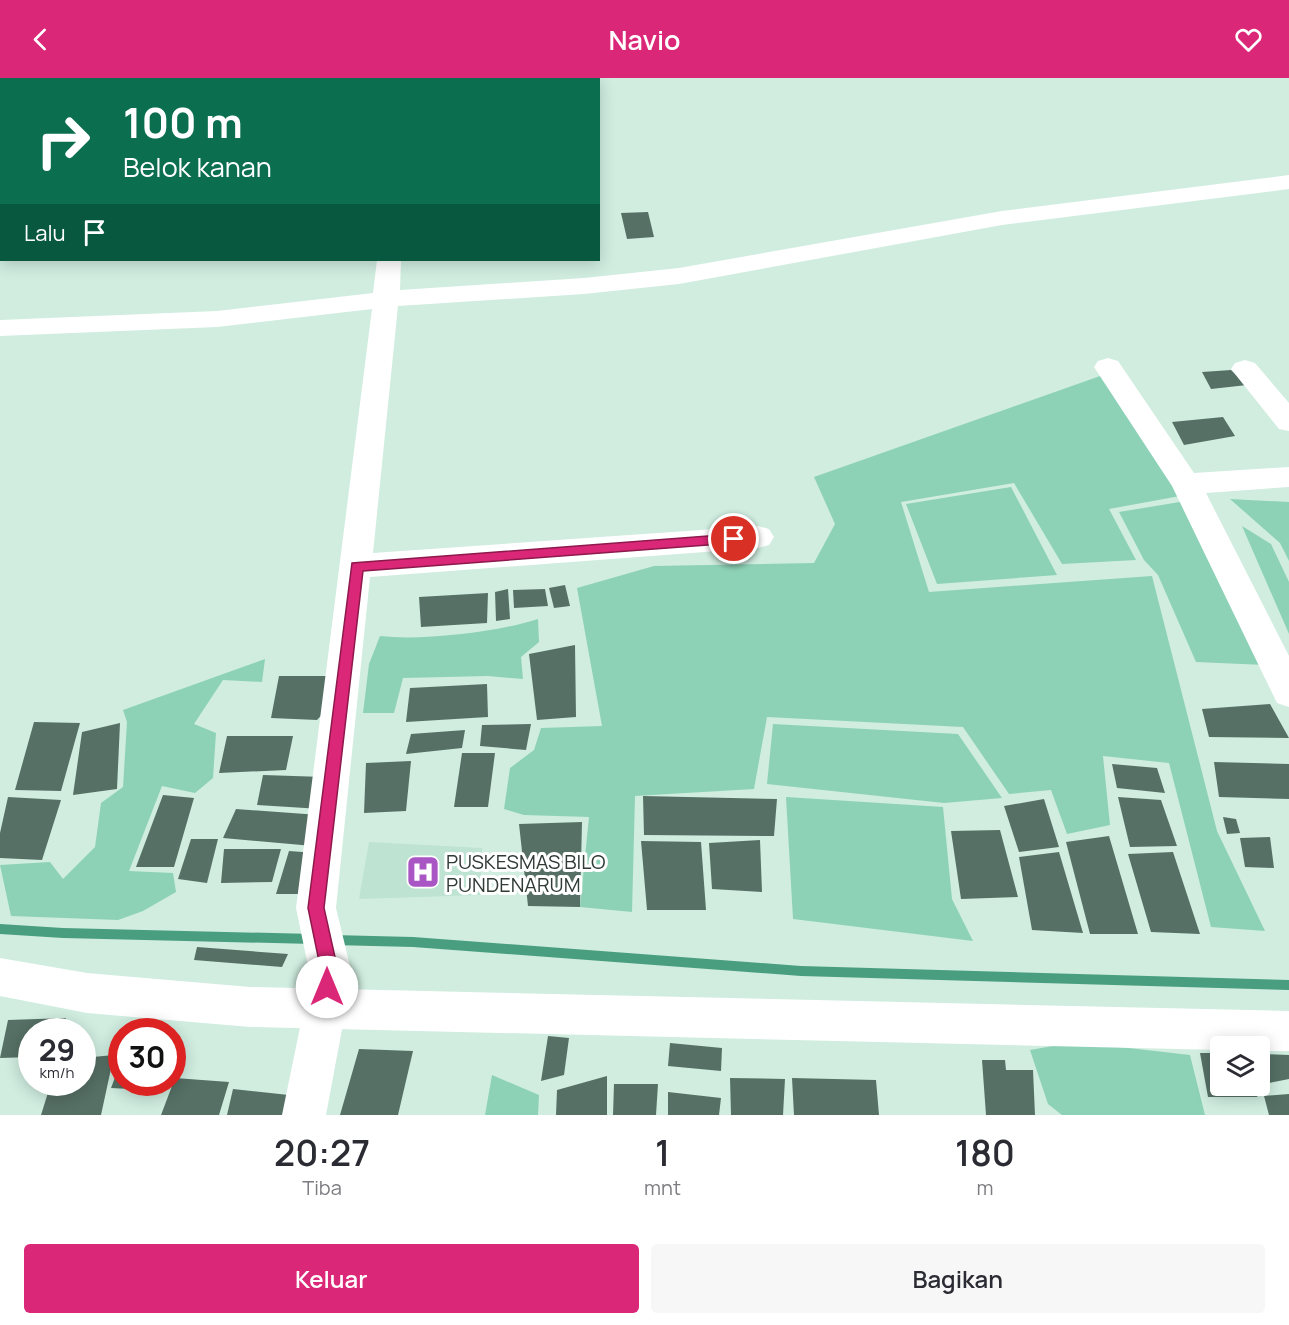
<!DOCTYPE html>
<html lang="id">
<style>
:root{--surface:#fff;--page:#f7f7f7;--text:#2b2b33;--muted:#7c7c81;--accent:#db2777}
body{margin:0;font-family:Manrope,sans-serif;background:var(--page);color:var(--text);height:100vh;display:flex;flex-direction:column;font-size:22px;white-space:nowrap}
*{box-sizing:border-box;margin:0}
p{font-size:20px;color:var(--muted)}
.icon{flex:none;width:33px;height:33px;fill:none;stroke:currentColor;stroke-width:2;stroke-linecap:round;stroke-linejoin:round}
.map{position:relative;height:1037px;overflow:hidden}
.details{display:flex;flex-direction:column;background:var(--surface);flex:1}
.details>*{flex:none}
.top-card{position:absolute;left:0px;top:0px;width:600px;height:183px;box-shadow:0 3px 15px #0003;background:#0b6e4f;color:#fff;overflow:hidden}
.tools{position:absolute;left:1210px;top:958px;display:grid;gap:12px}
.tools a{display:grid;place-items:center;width:60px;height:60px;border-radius:6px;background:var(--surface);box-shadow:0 3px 15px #0003;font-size:30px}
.speed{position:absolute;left:18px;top:940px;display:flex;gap:12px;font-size:30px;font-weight:700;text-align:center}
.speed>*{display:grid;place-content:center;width:78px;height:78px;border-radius:50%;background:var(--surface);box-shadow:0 3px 15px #0003;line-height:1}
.speed small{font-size:15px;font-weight:400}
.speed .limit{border:9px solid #d22;background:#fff;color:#111}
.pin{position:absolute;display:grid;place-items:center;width:51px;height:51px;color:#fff;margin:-26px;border:3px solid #fff;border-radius:50%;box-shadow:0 2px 6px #0007}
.me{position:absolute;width:66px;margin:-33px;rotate:0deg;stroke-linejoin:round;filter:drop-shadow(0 0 4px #0008)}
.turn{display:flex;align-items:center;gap:21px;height:126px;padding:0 24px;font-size:27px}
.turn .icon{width:78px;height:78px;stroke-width:2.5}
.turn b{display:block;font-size:42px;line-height:51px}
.then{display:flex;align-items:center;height:57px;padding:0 24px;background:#0003;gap:12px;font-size:22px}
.eta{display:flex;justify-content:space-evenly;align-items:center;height:102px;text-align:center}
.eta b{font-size:36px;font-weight:600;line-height:42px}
.action{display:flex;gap:12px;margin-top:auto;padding:12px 24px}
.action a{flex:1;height:69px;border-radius:6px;background:var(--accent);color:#fff;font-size:24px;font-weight:600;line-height:69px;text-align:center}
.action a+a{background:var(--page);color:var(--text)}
header{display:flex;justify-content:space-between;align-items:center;height:78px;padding:0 24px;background:var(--accent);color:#fff;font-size:27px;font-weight:600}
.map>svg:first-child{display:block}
</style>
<header><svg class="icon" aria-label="back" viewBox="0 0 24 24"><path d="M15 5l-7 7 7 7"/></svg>Navio<svg class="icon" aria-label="heart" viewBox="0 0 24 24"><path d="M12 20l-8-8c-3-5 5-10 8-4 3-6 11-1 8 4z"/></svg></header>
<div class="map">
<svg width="1289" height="1037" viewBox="0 0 1289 1037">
<rect width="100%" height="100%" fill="#d0ede0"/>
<path fill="#bee3d3" d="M369,764L482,770L480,817L359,821Z"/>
<path fill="#8dd2b7" d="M1103,297L1180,418L1109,431L1136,482L1062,486L1014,405L901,424L929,514L1152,498L1217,753L1265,853L1211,849L1169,685L1103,678L1110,747L1067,756L1051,712L1009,716L963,649L767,639L754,711L635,718L632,834L580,829L589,739L524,737L504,731L510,690L534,672L541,650L602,648L577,510L654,488L814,485L835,446L814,399Z
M1011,409L1057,497L937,506L906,426Z
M1230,421L1289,424V483L1280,465Z
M1186,423L1265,587L1196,584L1158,497L1144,482L1119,434Z
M1242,448L1271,466L1289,504V556Z
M538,541L539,564L521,579L523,601L488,598L403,600L394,635H363L369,586L380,558C422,563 498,554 538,541Z
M265,581L262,604L223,602L194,646L216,655L213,700L195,715L162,708L129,793L173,795L176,814L143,833L118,842L11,838L0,787L50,784L63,801L95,769L101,725L123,709L127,644L123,632Z
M773,646L958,656L1002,720L944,725L767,706Z
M786,719L943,729L952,821L973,863L793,841Z
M1076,964L1190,977L1205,1037H1062L1048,1026L1030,972Z
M492,997L539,1017L538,1037H485Z"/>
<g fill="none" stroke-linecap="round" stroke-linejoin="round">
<path fill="#4a9e80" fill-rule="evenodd" d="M0,846L63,850L313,856L317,857L319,861L317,865L313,866L63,860L0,856Z
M333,857L413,859L801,888L1289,902V912L801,898L413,869L333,867L329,866L327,862L329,858Z"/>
</g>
<path fill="#567065" d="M648,134L654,159L627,161L621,135Z
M1231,292L1247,307L1211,311L1202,294Z
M1223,339L1235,358L1184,367L1172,344Z
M565,507L570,528L554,530L549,510Z
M508,511L510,541L496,543L495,514Z
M545,511L548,528L514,530L513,512Z
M488,515L487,545L421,549L419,519Z
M575,567L576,639L537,642L529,576Z
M279,598H326L330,628L317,642L271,640Z
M487,606L488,639L406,644L410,610Z
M1270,626L1289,660L1209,659L1202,631Z
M34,644L80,645L61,713L15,712Z
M120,645L117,711L73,717L82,654Z
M531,646L526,672L480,668L482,647Z
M465,652L462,670L406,676L411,656Z
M227,658H293L286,692L219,695Z
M462,675H495L488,729H454Z
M411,683L406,733L364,735L366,685Z
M1214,684L1289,686V721L1219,719Z
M1112,686L1157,690L1165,715L1117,710Z
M263,697L324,699L321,731L257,727Z
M163,717L194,720L174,789H136Z
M643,718L777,721L774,758L644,757Z
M8,719L61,722L42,782L0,780V755Z
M1118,719L1161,722L1177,768L1130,769Z
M1044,721L1059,769L1019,774L1004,728Z
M236,731L319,737L313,768L223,760Z
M1223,739L1236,741L1240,755L1227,756Z
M582,744L580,829L528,828L519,746Z
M1000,752L1018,819L961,821L951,753Z
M1109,758L1138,856H1090L1066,764Z
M1270,759L1274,790L1245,789L1240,760Z
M191,761H218L207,805L178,801Z
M760,762L762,814L712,811L709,765Z
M641,763L701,764L706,832H647Z
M224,771H281L272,804L221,805Z
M289,773L316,775L307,816H276Z
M1059,774L1083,855L1032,852L1019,779Z
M1173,774L1200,856L1151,854L1128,776Z
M197,869L288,876L282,889L194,882Z
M66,940L61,954H32V979L0,980L8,942Z
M548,958L569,960L564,997L541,1003Z
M670,965L722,970L721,993L668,988Z
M359,971L413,973L398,1037H340Z
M1200,975H1221V1008H1260V976L1289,977V1001L1264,1006L1257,1019H1208Z
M114,977L101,1037H41L51,1005H82V980Z
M122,981V1005H151L149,1012L111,1010Z
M982,982H1005L1006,992H1033L1035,1037H986Z
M607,998V1037H556L557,1012Z
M175,1000L229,1004L219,1037H161Z
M730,1000L785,1001L783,1037H731Z
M792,1000L876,1002L879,1037H794Z
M614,1006H658L656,1037H613Z
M233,1011L298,1018L294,1037H227Z
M668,1014L721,1020L719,1037H668Z
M1289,1016V1037H1269L1264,1018Z"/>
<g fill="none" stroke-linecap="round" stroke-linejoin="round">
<path fill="#fff" fill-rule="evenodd" d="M384,0H406V2H384Z
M1289,97V111L1002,147L679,206L584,216L398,228L373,475L758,448L769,451L774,459L769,467L758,470L370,499L336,830L350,888L346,930L326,1037H282L304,930L308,888L296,830L372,231L217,249L0,258V242L217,233L373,215L377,182H401L400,212L584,200L679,190L1002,133Z
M1108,280L1118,283L1194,395L1289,389V409L1206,415L1289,578V629L1277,625L1172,408L1094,289L1098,283Z
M1245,282L1255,285L1289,325V353L1279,351L1231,291L1235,285Z"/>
<path fill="#fff" fill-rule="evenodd" d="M0,880L87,895L250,909L1289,933V973H1260V969H1221V972L250,949L87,935L0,918Z"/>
</g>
<path fill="#db2777" stroke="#8e194d" stroke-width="1.5" d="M734,456L741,461L734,465L363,493L324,830L337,888L333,915L327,917L321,915L318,909L320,888L308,830L352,485Z"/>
<defs>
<g id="hospital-square" transform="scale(1.725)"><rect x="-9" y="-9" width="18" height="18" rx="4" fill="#a955c4" stroke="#fff"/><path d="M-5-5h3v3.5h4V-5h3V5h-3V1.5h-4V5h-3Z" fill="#fff"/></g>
</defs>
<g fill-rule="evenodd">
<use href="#hospital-square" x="423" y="794"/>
</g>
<g text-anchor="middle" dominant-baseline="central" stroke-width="6" stroke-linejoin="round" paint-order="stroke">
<g font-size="20" fill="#303b36" stroke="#fff" text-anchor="start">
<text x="446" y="783">PUSKESMAS BILO<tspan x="446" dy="23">PUNDENARUM</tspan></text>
</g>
</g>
</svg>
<div class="tools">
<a><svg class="icon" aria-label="layers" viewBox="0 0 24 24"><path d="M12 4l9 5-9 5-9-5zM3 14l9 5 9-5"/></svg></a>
</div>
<div class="speed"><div>29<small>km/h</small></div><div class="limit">30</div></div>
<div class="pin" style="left:734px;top:461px;background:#d93025"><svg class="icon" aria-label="arrive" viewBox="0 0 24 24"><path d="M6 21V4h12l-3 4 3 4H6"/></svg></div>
<svg class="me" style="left:327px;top:909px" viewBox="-20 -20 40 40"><circle r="19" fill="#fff"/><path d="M0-13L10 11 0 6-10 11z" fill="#db2777"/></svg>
<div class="top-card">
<div class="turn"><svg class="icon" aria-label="right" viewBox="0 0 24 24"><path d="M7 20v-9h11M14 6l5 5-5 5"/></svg><div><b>100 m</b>Belok kanan</div></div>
<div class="then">Lalu<svg class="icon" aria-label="arrive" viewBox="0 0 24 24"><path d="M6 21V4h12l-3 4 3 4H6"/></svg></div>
</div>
</div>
<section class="details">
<div class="eta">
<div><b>20:27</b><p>Tiba</p></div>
<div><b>1</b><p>mnt</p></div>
<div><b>180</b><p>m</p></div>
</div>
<div class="action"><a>Keluar</a><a>Bagikan</a></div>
</section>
